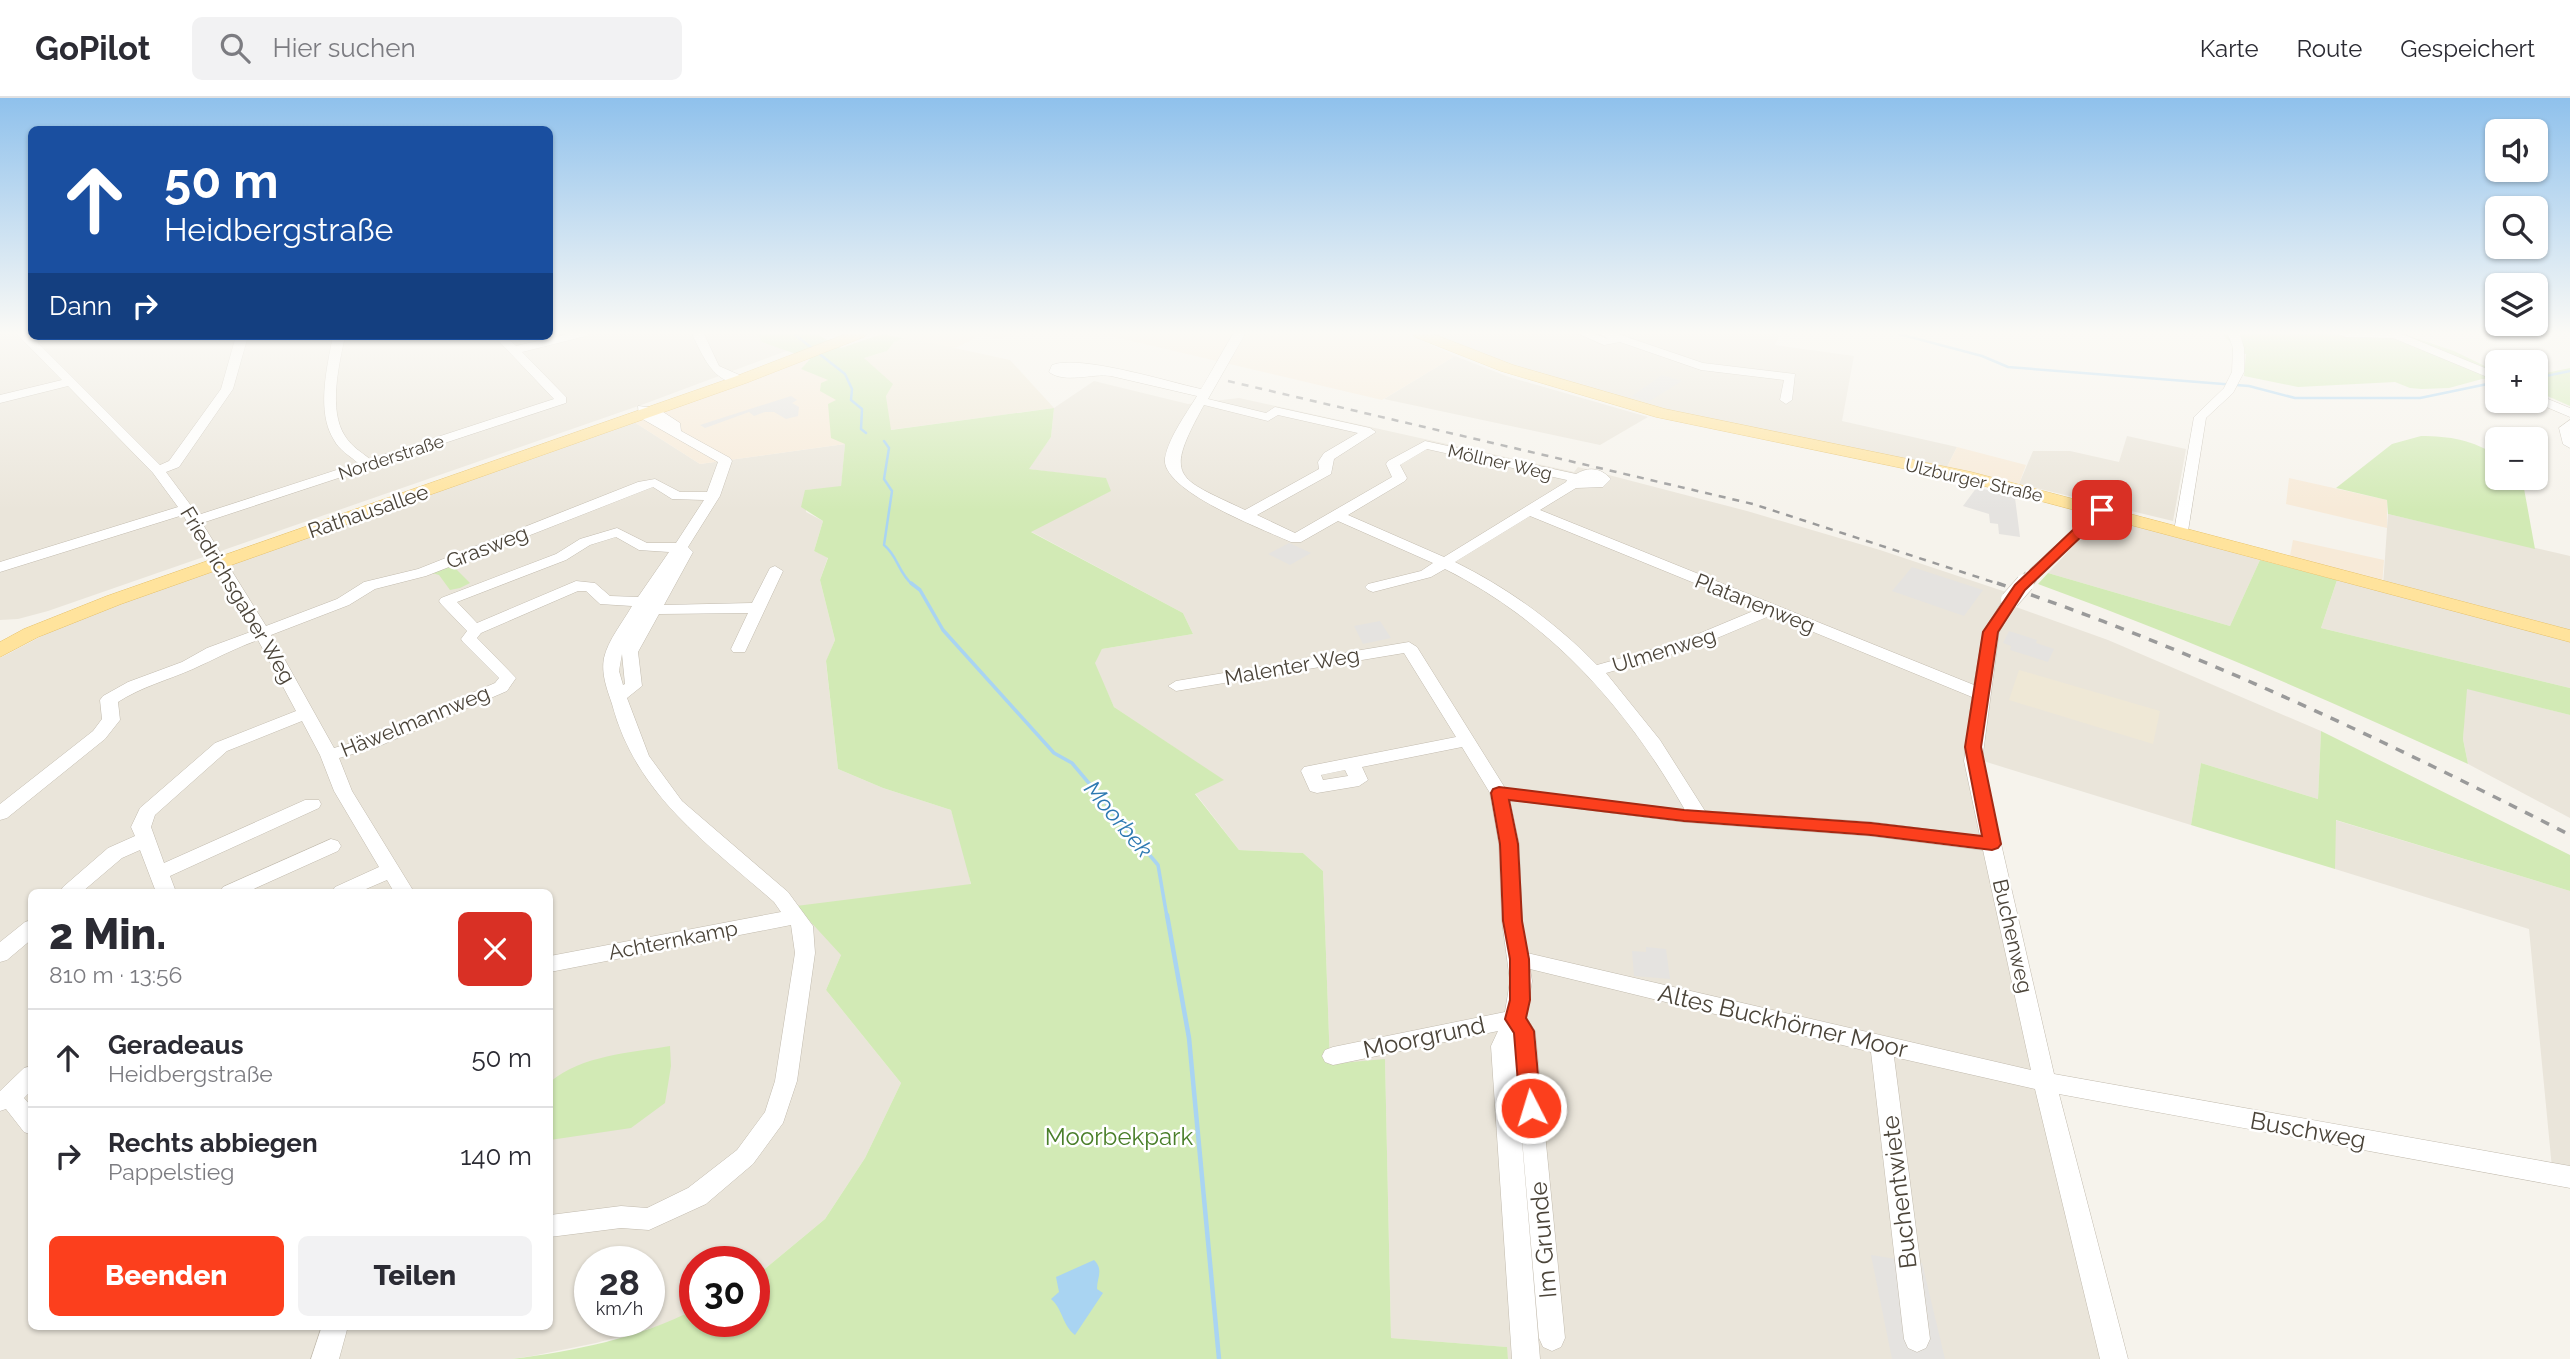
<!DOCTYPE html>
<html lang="de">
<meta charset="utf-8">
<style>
:root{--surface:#fff;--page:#f2f2f3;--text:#2b2b33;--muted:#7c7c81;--line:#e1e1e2;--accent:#fc3f1d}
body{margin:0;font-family:Raleway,sans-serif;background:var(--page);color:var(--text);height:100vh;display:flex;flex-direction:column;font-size:26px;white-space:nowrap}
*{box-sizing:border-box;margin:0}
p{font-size:23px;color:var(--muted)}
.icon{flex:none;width:38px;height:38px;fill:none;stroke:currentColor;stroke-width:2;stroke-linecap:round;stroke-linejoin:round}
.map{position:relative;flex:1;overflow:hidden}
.side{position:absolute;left:28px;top:791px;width:525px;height:441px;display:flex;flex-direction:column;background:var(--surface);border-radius:10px;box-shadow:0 2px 5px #0004}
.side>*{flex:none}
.guide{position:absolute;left:28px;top:28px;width:525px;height:214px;border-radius:10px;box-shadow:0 2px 5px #0004;background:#1a4fa0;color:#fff;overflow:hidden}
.controls{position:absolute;left:2485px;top:21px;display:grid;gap:14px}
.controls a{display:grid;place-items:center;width:63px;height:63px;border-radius:10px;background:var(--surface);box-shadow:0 2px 5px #0004;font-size:35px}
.speed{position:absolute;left:574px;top:1148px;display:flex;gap:14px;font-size:35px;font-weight:700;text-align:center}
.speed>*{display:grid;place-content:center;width:91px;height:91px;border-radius:50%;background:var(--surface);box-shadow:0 2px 5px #0004;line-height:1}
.speed small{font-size:18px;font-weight:400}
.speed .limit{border:10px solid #d22;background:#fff;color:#111}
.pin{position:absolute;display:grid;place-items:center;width:60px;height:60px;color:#fff;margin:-30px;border-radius:14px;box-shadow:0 4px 10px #0006}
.me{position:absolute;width:77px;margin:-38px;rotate:355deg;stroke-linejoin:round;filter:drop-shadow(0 0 5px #0008)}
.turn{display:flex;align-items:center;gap:24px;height:147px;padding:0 21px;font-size:32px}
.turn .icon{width:91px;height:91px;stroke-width:2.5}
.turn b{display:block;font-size:49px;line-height:60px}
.then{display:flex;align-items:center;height:66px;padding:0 21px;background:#0003;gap:14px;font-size:26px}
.round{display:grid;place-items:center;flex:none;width:74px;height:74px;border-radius:10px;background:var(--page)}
.headline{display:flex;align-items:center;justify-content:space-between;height:119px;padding:0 21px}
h1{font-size:42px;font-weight:800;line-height:52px}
.cta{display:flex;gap:14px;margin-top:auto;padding:14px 21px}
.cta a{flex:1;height:80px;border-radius:10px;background:var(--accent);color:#fff;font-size:28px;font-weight:800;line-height:80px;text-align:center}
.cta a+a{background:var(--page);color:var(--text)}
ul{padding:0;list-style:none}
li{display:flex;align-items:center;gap:21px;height:98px;padding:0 21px;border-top:2px solid var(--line)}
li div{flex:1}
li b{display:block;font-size:26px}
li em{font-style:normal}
header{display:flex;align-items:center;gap:42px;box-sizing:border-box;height:98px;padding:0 35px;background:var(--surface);border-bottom:2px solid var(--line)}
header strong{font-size:33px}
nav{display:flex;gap:38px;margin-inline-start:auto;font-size:24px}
.search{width:490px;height:63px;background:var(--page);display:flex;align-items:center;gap:18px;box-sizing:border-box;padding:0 24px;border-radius:10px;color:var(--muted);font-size:26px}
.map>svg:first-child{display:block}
</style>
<header>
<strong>GoPilot</strong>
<div class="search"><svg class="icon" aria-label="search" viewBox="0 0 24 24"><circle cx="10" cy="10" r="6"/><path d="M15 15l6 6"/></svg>Hier suchen</div>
<nav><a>Karte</a><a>Route</a><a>Gespeichert</a></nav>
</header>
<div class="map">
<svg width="2570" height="1261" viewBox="0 0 2570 1261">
<rect width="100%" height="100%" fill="#f6f3ec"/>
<path fill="#eae5da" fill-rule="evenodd" d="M0,236L550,238V236H758L762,244L789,252L644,306L48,513L18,521L0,522Z
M1421,236H1780L1775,247L1854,258L1842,323L1957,349L1947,369L1680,319L1466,254Z
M1455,258L1509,279L1648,319L1600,347L1384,301Z
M1094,283L1188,306L1239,300L1574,374L1578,369L1747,413L1880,452L2009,495L2002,504L2108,542L2321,633L2318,701L2201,665L2191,727L1967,658L2104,1261H1508L1506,1249L1391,1240L1385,962L1330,967L1323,773L1303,755L1239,752L1195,695L1223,682L1114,609L1094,565L1102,551L1193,536L1183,515L1030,433L1110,393L1106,381L1028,371L1051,339L1054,310Z
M631,322L700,366L845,346L841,389L805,392L806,414L823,423L814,453L828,459L820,482L835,542L826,564L838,671L883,690L951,712L964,753L971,787L841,857L826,892L901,985L865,1060L825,1121L754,1180V1164H695V1211L667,1226L596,1245L532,1258L512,1261H0V560L76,520ZM32,794H550V1228H32ZM590,1164H649V1223H590Z
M2127,338L2186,351L2173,423L2019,386L2033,353H2070L2119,364Z
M2388,416L2570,458V538L2383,488Z
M2097,423H2116L2260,462L2230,528L2048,475Z
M2337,482L2570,544V590L2321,530Z
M2466,590L2570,617V720L2468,666L2463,641Z
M2335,722L2570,793V1073L2552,1070L2529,831L2335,771Z"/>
<path fill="#f7ead8" d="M891,236H1014L998,241L982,237L953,251Z
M1102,236H1408L1455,258L1382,302Z
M806,259L810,261L801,271L816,275L828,282L836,302L845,346L700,366L631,322Z
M1957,349L2026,367L2019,386L1947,369Z
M2289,380L2387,402V430L2286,406Z
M2293,442L2384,462L2382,487L2289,463Z"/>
<path fill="#efe8d6" d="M904,239L1010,262L1054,310L890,332L886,298L864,260L887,253L894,244Z
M2019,572L2160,613L2153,646L2009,602Z"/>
<path fill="#d2eab5" d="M758,236H817L841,250L882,236L903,240L894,244L887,253L864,260L893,286L886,298L891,332L1054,310L1051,339L1029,371L1106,380L1111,393L1031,434L1183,515L1193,536L1102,551L1095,565L1114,609L1224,682L1195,696L1239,752L1303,755L1323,773L1330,966L1385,961L1391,1240L1507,1249L1508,1261H512C574,1253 640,1240 695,1211V1223H754V1180L825,1121L865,1060L901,985L826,892L841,857L796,808L971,786L951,712L883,690L838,671L826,563L835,542L820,482L828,460L814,453L823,423L801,409L805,392L841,388L845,346L831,340L828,306L836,302L820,293L821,285L828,282L801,271L810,261L762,244Z
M2222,236H2403L2454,253L2497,274V280L2482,281L2449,290L2422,291L2410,290L2395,284L2298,289L2244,278L2246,256L2232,253L2233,247Z
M2570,270V308L2536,293V277Z
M2421,338C2449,338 2474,342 2497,358V380H2519L2523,385L2535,451L2388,416L2387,402L2336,390L2392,346Z
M2260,462L2337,482L2321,530L2570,590V617L2467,591L2463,641L2468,666C2326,601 2184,539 2038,486L2048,475L2230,528Z
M453,468L470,485L460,490L450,492L439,477L432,475Z
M2321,633L2570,757V793L2336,722L2335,771L2191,727L2201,665L2318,701Z
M670,948L671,968L665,1005L631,1030L550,1042V984C582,957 630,955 670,948Z"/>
<path fill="#e5e3e0" d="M1662,277L1682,283L1648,304L1632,298Z
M791,298L797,302L792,305L799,309L798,318L786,321L774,314H765L754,318L749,314L705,330L700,327Z
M1977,389L2015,400L2020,439L1999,436L1998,426L1990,425L1989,416L1963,408Z
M1289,445L1311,455L1290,467L1268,456Z
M1912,469L1983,492L1964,518L1892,493Z
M1380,523L1391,540L1363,546L1354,528Z
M2009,533L2037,542L2036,545L2054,551L2048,564L2010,552L2011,548L2003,545Z
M1646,849L1666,851L1670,881L1634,878L1632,853L1646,854Z
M1871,1157L1922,1165L1945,1261H1892Z"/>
<path fill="#a9d4f2" d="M1094,1162C1104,1172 1097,1179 1097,1191L1103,1195L1075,1237C1062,1227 1063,1211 1051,1201L1059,1194L1056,1179Z"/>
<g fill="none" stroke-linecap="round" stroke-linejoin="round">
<path stroke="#a9d4f2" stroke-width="2.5" d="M794,236L845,276L852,291L851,302L862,311L861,331L866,335
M1899,236L1982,258L2008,269L2249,288L2295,300H2420L2497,284
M2536,280L2570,273
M884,343L889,350L884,381L892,393L884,447C898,458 898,475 913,487"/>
<path stroke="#a9d4f2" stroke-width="3.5" d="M911,485L920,492L943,532L1054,655L1072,665L1158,767L1167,819"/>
<path stroke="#a9d4f2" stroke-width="4.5" d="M1167,817L1189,940L1219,1261"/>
<g stroke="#c2bbae" stroke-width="1">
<path id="minor" d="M17,236H29L160,367L169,363L221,291L236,238H248L233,291L179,369L166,374L198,417L358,365C350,358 339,352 334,342C316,314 327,269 333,238H345C339,267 328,312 345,338C351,348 361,354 370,361L554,301L494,238H506L516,248L568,236H588L586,238L522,254L566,299V305L202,425L266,528L337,501L364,484L418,471L638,384L655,381L680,394H707L718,364L639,319L638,308L657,310L680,325L681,333L730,360L732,363L720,398L688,449L693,454L664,507L752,505L770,470L775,468L783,473L745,554H733L731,551L748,515L659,516L638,554L642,588L627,600L649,658L682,703L788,794L813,828L815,855L797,983L783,1025L753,1066L706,1106L649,1132L621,1130L550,1139V1117L621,1108L647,1110L688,1090L737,1052L765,1014L775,983L795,855L791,827L550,874V858L781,814L774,804C707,745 636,697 612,606C607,591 601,576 604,560C608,542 623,524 632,508L600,506L586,493H578L481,535L477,540L516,580L507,593L377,649L339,660L352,693L414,794H394L387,782L359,794H332L335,789L379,769L334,693L320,657L302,623L227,653L155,717L151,729L164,765L305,702H319L321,706L319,710L170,778L176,794H156L140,752L122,760L82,794H60L63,789L108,750L135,738L131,729L140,710L215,645L296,613L258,542C235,550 215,561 193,571C168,582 141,589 118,604L120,622L105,641L7,720L0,722V706L93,633L102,621L100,602L103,598L128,584L182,564L207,550L253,533L183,417L0,474V464L178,409L153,375L68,288L0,305V297L62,282ZM653,389L672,401L704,402L676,445H647L617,430L580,441L556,456L441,500L439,503L441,506L467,533L461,541L463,544L499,580L495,585L365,641L334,650L271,537L349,507L375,491L426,478ZM616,439L639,452L669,454L638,499L610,498L595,485L576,483L477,525L457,504L566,462L590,447ZM622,556L625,586L623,587L619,573Z
M692,236H704L719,268L744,279V285C714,288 703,258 692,236Z
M1233,236H1245L1208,301L1266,315L1275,309L1370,330L1376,334L1334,361L1331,376L1257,417L1295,435L1392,379L1386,366L1388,363L1425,343L1576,376C1588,369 1600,369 1611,381L1603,389L1576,390L1540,412L1974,587L1983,534L2005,499H2015L2018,502L1999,534L1982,663L2054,976L2570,1068V1090L2059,996L2128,1261H2100L2035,991L1894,959L1930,1241L1926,1250L1917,1254L1908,1250L1904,1241L1871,954L1530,871L1532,883L1526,919L1535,933L1565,1240L1561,1249L1552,1253L1543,1249L1539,1240L1514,946L1540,1261H1512L1491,948L1498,933L1333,967L1325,964L1322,958L1325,952L1333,949L1505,914L1510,883L1502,823L1499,746L1490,695L1462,649L1362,669L1368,682L1359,688L1317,695L1310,693L1301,673L1304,669L1456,639L1404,555L1176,593L1168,588L1176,583L1409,544L1417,549L1505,690L1685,712C1627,610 1551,524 1445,471L1431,479L1373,494L1368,492L1365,489L1368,486L1421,473L1433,465L1338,423L1301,444H1291C1265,432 1160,393 1165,360C1169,339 1186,316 1197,298L1111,278C1092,275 1065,286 1049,274L1052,267C1079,256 1169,284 1201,291ZM1204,307L1268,323L1278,317L1358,335L1324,355L1318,364L1319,371L1245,412C1176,379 1163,381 1204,307ZM1427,351L1567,382L1566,384L1444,459L1348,417L1405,383L1407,380L1400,367ZM1530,418L1758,511L1679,544L1597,567C1556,525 1508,490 1455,464ZM1772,517L1972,599L1964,663L1980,738L1871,724L1705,713L1660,642L1606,575L1691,551ZM1345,672L1348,678L1323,682L1321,677ZM1510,702L1684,724L1871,738L1983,752L2031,972L1527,855L1522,823L1519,746Z
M1579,236H1595L1608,241L1601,236H1618L1703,265L1795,276L1792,302L1786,306L1780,302L1784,282L1701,272L1620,244L1604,247Z
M2228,236H2240L2244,250V274L2233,295L2206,320L2188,433L2181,437L2174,433L2194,319L2224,290L2232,274L2233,250Z
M2339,236H2402L2497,275V283L2393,240L2345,239Z
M2536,296L2570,310V319L2532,303H2536Z
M2570,322V350L2563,346L2559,330Z
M2102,408L2107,409V415L2036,481H2026L2023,478L2026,475L2097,409Z
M331,741L338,743L341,748L338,753L247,794H220L223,789Z
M32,822V841L7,862L0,864V844L25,824Z
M32,968V992L24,1000L32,1009V1037L24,1034L6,1011L0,1013V993L24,970Z
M322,1228H348L339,1261H311Z"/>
</g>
<g stroke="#e6c16a" stroke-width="1">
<path id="major" d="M846,236H866L864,239L746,285L121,506L38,539L0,559V544L24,531L107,498L734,279Z
M1413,236H1433L1513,267L1665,311L1971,374L2570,532V544L1969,384L1656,319L1501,273L1415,239Z"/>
</g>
<use href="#minor" fill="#fff" fill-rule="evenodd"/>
<use href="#major" fill="#ffe39c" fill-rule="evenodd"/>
<path stroke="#9a9a9a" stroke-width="2.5" stroke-dasharray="7 7" stroke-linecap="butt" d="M1228,283L1753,406L2002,487"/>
<path stroke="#9a9a9a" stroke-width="3.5" stroke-dasharray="9 9" stroke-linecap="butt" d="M1997,485C2195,552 2384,642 2570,737"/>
<g stroke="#c2bbae" stroke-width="15" stroke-linecap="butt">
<path id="minor-bridge-far1" d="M2024,487L2031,478"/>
</g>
<g stroke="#c2bbae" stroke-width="19" stroke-linecap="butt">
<path id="minor-bridge" d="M2010,502L2025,485"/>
</g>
<use href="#minor-bridge-far1" stroke="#fff" stroke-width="13"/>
<use href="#minor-bridge" stroke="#fff" stroke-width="18"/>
</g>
<linearGradient id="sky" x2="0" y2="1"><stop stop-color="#8fc1ec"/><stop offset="0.57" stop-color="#fbfaf6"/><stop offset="1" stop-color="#fbfaf6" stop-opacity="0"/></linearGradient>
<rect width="2570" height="412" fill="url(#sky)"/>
<path fill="#fc3f1d" stroke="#a42913" stroke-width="2" d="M2102,408L2108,412L2106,415L2025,492L1998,534L1981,649L2001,746L1998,750L1992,752L1871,737L1684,723L1509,702L1518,746L1522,823L1529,861L1530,902L1526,920L1534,933L1541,1010L1538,1016L1531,1018L1523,1016L1520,1010L1514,935L1505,921L1510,902V861L1503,823L1500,746L1491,695L1493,691L1499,689L1684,712L1871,725L1982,738L1965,649L1983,534L2015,487L2097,409Z"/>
<g text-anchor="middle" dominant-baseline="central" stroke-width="5" stroke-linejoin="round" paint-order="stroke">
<g font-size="18" fill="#4b4439" stroke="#fff">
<text transform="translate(391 359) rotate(-18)">Norderstraße</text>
<text transform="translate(1500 364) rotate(13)">Möllner Weg</text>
<text transform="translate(1974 382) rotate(13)">Ulzburger Straße</text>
</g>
<g font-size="21" fill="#4b4439" stroke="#fff">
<text transform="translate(368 413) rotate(-19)">Rathausallee</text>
<text transform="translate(487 449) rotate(-21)">Grasweg</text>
<text transform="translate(238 497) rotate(59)">Friedrichsgaber Weg</text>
<text transform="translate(1755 505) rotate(22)">Platanenweg</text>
<text transform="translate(1664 552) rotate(-17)">Ulmenweg</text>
<text transform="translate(1292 568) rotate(-10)">Malenter Weg</text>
<text transform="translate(415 623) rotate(-22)">Häwelmannweg</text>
<text transform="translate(2013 838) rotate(77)">Buchenweg</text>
<text transform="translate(673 842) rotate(-11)">Achternkamp</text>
</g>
<g font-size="23" font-style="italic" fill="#2e7ab2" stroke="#fff">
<text transform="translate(1119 721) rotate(50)">Moorbek</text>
</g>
<g font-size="24" fill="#4b4439" stroke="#fff">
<text transform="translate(1783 923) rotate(13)">Altes Buckhörner Moor</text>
<text transform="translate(1424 939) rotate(-12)">Moorgrund</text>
<text transform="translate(2308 1032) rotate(10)">Buschweg</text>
<text transform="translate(1899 1094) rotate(-97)">Buchentwiete</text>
<text transform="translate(1543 1142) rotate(-95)">Im Grunde</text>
</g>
<g font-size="24" fill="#4a7f2a" stroke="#fff">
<text x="1119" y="1038">Moorbekpark</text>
</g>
</g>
</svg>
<div class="controls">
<a><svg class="icon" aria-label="sound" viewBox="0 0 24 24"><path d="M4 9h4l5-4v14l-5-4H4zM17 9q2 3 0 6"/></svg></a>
<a><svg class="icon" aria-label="search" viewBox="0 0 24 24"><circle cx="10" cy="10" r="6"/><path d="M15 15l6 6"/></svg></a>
<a><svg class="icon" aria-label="layers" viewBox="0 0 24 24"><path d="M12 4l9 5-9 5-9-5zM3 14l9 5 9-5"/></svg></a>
<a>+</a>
<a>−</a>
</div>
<div class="speed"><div>28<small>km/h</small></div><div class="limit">30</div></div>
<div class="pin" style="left:2102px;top:412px;background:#d93025"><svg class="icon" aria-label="arrive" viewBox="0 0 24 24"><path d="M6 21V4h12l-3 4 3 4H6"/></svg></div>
<svg class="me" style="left:1531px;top:1010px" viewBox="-20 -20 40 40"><circle r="17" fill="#fc3f1d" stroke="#fff" stroke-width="3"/><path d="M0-11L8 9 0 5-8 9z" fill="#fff"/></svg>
<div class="guide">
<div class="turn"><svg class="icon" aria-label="ahead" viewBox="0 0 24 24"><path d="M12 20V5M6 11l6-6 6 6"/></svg><div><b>50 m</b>Heidbergstraße</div></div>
<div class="then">Dann<svg class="icon" aria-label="right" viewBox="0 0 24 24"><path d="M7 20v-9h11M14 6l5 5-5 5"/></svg></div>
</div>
<section class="side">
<div class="headline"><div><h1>2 Min.</h1><p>810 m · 13:56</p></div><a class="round" style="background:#d93025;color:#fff"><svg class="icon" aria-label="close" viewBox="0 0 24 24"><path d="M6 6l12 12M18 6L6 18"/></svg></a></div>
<ul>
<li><svg class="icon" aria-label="ahead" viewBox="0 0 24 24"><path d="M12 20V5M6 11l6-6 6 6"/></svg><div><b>Geradeaus</b><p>Heidbergstraße</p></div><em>50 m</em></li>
<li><svg class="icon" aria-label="right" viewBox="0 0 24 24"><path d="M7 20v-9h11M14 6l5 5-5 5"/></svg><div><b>Rechts abbiegen</b><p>Pappelstieg</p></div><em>140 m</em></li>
</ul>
<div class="cta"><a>Beenden</a><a>Teilen</a></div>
</section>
</div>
